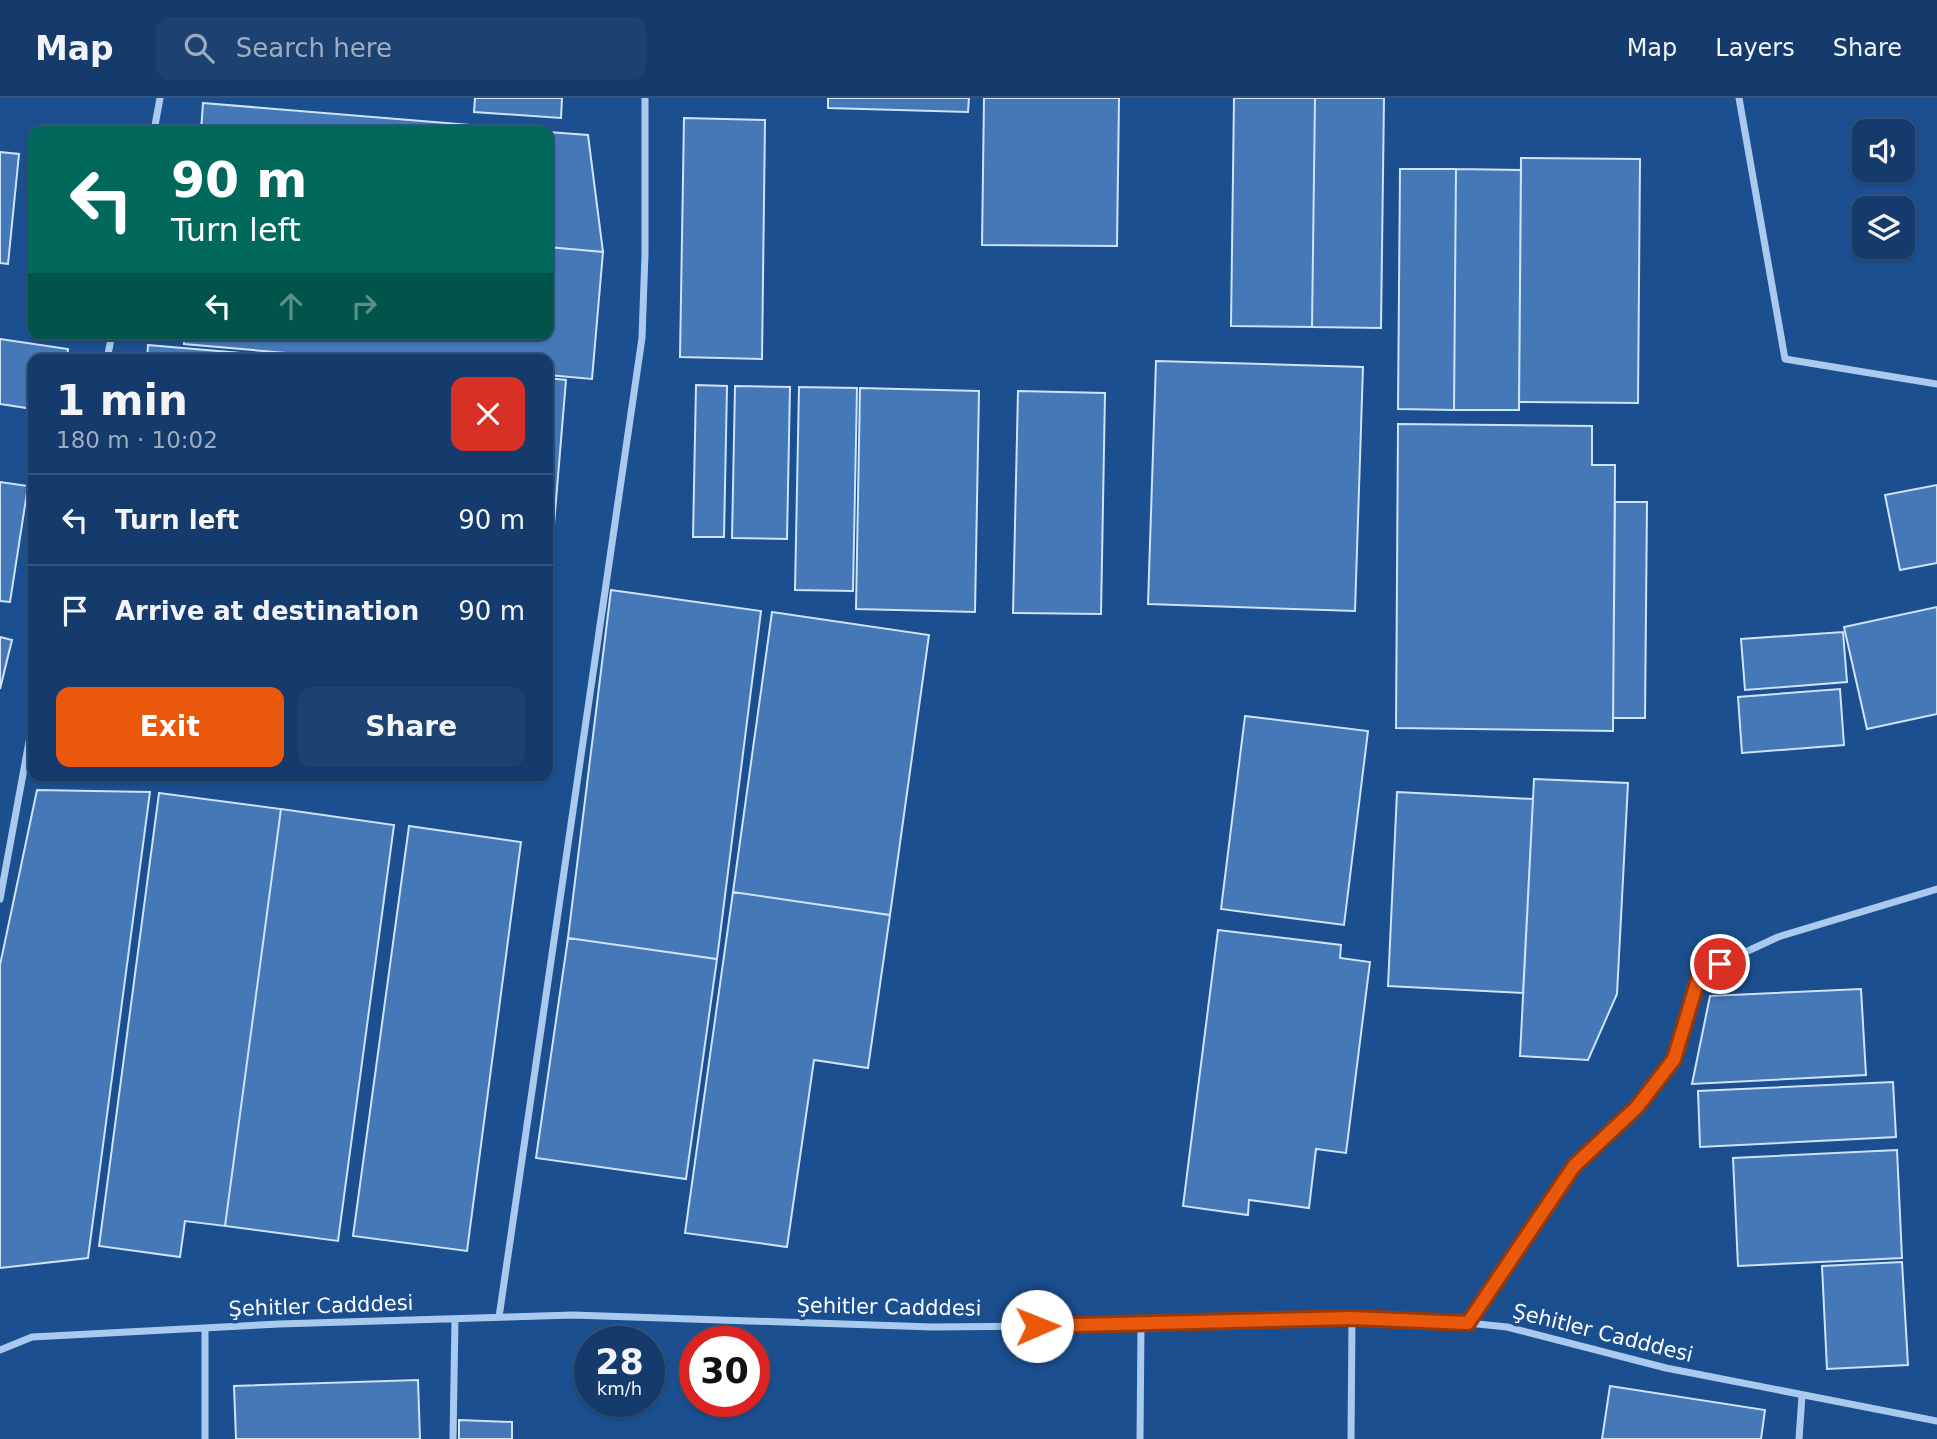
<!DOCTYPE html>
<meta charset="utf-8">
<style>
:root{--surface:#143b6b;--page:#1d4271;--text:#f1f3f6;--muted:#9dadc1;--line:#33557e;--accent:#ea580c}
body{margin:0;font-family:"DejaVu Sans",sans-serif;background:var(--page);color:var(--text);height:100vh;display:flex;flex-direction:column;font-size:26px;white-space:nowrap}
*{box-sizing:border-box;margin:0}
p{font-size:23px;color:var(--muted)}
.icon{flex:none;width:38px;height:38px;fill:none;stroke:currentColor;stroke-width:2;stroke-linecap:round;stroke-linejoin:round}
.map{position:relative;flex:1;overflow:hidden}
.panel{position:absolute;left:28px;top:256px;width:525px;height:427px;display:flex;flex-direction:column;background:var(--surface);border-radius:14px;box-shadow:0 2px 5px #0004,0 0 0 2px var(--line)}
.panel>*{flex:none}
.guide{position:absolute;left:28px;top:28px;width:525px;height:214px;border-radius:14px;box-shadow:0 2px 5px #0004,0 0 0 2px var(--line);background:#00695c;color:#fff;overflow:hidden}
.controls{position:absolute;left:1852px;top:21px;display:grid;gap:14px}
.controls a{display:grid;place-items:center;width:63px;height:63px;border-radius:14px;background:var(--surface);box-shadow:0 2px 5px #0004,0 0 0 2px var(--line);font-size:35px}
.speed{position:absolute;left:574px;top:1228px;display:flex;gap:14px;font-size:35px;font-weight:700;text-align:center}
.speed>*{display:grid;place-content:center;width:91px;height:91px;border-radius:50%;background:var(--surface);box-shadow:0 2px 5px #0004,0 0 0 2px var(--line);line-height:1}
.speed small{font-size:18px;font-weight:400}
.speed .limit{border:10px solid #d22;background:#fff;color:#111}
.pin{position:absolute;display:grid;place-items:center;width:60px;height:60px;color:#fff;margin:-30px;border:4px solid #fff;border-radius:50%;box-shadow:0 2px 7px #0007}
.me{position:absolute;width:77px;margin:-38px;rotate:89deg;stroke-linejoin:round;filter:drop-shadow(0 0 5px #0008)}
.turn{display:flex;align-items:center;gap:24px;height:147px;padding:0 28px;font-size:32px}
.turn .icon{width:91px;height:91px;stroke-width:2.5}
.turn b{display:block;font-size:49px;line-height:60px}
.lanes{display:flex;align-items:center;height:66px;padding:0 28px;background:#0003;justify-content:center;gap:35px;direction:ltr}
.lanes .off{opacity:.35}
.round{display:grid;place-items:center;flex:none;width:74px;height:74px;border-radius:14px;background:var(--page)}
.head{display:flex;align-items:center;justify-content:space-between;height:119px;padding:0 28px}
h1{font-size:42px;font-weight:800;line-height:52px}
.action{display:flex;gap:14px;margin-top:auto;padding:14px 28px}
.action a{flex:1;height:80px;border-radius:14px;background:var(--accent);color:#fff;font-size:28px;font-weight:800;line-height:80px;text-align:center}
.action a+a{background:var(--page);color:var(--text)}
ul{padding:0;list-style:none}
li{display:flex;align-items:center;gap:21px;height:91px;padding:0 28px;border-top:2px solid var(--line)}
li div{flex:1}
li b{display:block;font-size:26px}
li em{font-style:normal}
header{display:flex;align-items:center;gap:42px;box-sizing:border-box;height:98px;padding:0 35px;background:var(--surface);border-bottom:2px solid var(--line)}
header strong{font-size:33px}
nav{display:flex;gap:38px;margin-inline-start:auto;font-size:24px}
.search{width:490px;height:63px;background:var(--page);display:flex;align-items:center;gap:18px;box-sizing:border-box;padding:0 24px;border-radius:14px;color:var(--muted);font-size:26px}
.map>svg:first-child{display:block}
</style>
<header>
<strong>Map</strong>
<div class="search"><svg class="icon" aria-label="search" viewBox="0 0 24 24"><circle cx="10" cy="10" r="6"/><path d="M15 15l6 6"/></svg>Search here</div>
<nav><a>Map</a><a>Layers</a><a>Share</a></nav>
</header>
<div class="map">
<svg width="1937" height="1341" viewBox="0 0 1937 1341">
<rect width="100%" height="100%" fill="#1b4f8f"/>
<path fill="#4478b7" stroke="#cfe3fa" stroke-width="2" d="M475,0H562L561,20L474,14Z
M828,0H969L968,14L828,10Z
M984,0H1119L1117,148L982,147Z
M1234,0H1315L1312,229L1231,228Z
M1315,0H1384L1381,230L1312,229Z
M203,5L542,33H201Z
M684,20L765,22L762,261L680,259Z
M548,34L588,37L603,154L548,149Z
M0,54L19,56L8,166L0,165Z
M1521,60L1640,61L1638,305L1519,304Z
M1400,71H1456L1454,312L1398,311Z
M1456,71L1521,72L1519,312H1454Z
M548,149L603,154L592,281L548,277V261H355L184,246V236H548Z
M0,241L68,251L67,261H33V311L0,306Z
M148,247L287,259L286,261H147Z
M1156,263L1363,269L1355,513L1148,506Z
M548,280L566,282L548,499Z
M696,287L727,288L724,439H693Z
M735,288L790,289L787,441L732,440Z
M799,289L857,290L853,493L795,492Z
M860,290L979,293L975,514L856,511Z
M1018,293L1105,295L1101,516L1013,515Z
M1398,326L1592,328V367H1615L1613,633L1396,630Z
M0,384L28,388L10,504L0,503Z
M1937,387V465L1900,472L1885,397Z
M1615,404H1647L1645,620H1613Z
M611,492L761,513L717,861L568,840Z
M1937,509V616L1867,631L1844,529Z
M772,514L929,537L890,817L733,794Z
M1843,534L1847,584L1745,592L1741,541Z
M0,539L12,542L0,591Z
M1840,591L1844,647L1742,655L1738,599Z
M1245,618L1368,633L1344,827L1221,811Z
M1534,681L1628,685L1617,896L1588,962L1520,958Z
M37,692L150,694L88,1160L0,1170V867Z
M1397,694L1533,701L1523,895L1388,888Z
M159,695L281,711L225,1128L185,1123L180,1159L99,1148Z
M281,711L394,727L338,1143L225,1128Z
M409,728L521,744L467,1153L353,1138Z
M733,794L890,817L868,970L814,962L787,1149L685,1135Z
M1218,832L1341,847L1340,860L1370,864L1346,1055L1316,1051L1309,1110L1249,1102L1248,1117L1183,1108Z
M568,840L717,861L686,1081L536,1060Z
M1861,891L1866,977L1692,986L1710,898Z
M1893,984L1896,1039L1700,1049L1698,993Z
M1897,1052L1902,1160L1738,1168L1733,1060Z
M1902,1164L1908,1267L1827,1271L1822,1168Z
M418,1282L420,1341H236L234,1288Z
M1610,1288L1765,1312L1761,1341H1602Z
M459,1322L512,1324V1341H459Z"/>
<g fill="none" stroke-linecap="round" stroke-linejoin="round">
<path stroke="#a9c9ee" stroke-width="7" d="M1739,0L1785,261L1937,286
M154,33L160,0
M107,261L112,236
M0,801L33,622
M499,1219L642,240L645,156V0
M1468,1225L1574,1068L1637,1009L1674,961L1700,875L1778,839L1937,791
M205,1230V1341
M0,1252L32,1239L279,1226L573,1217L932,1229L1141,1227L1352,1220L1468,1225L1507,1229L1666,1270L1937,1323
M453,1341L455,1221
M1140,1341L1141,1227
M1351,1341L1352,1220
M1799,1341L1802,1297"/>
</g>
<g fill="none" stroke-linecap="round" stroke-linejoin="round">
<g stroke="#983908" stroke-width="18">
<path id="route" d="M1037,1228L1352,1220L1468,1225L1574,1068L1637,1009L1674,961L1700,875L1720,866"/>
</g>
<use href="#route" stroke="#ea580c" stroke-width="12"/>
</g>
<g text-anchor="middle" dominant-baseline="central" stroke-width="7" stroke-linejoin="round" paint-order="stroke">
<g font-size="21" fill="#fff" stroke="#1b4f8f">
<text transform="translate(321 1208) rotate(-2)">Şehitler Cadddesi</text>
<text transform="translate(889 1209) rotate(1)">Şehitler Cadddesi</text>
<text transform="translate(1603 1235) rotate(14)">Şehitler Cadddesi</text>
</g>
</g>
</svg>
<div class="controls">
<a><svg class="icon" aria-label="sound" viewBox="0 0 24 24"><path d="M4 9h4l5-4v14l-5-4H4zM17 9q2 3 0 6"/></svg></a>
<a><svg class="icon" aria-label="layers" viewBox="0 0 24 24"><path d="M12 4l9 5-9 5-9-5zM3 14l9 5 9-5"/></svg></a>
</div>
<div class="speed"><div>28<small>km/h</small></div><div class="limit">30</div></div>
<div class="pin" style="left:1720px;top:866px;background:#d93025"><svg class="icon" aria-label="arrive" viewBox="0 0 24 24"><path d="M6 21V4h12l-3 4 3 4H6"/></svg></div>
<svg class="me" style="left:1037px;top:1228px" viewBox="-20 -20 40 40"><circle r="19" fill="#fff"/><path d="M0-13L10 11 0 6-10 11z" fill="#ea580c"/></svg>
<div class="guide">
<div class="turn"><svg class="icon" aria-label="left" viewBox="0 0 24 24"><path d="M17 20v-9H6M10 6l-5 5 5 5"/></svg><div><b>90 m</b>Turn left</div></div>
<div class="lanes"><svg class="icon" aria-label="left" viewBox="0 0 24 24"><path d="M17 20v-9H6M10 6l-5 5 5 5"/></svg><svg class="icon off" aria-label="ahead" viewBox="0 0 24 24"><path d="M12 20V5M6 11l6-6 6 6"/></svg><svg class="icon off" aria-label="right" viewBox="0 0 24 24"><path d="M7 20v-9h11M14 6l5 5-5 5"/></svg></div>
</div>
<section class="panel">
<div class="head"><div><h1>1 min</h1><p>180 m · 10:02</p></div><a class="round" style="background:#d93025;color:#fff"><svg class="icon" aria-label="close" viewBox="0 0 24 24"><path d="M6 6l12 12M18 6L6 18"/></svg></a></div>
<ul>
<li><svg class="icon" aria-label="left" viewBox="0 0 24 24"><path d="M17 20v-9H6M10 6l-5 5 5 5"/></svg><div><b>Turn left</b></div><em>90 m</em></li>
<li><svg class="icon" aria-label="arrive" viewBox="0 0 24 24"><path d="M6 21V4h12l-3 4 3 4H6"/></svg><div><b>Arrive at destination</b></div><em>90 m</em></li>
</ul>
<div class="action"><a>Exit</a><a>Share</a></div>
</section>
</div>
